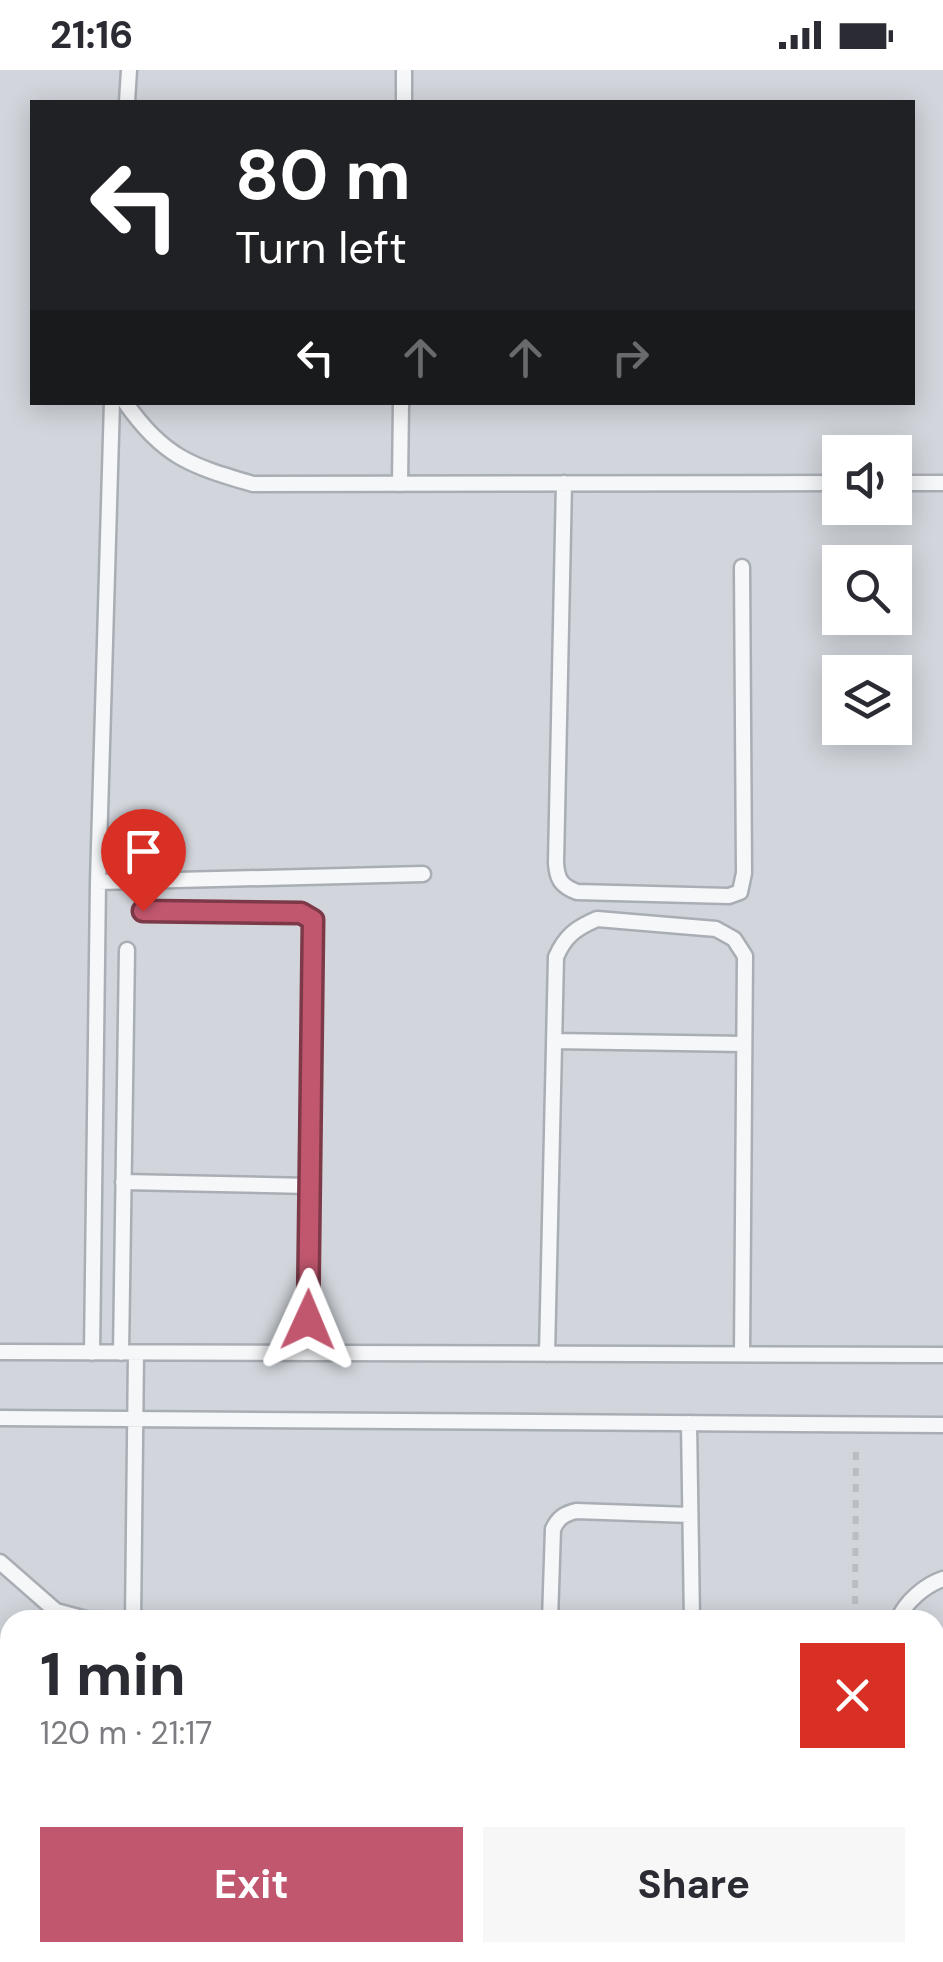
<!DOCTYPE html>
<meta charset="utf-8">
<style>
:root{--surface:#fff;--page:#f7f7f7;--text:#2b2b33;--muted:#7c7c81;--accent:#c1576f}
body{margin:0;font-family:"DM Sans",sans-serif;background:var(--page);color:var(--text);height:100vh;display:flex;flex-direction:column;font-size:38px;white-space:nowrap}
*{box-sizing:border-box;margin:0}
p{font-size:32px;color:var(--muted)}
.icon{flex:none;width:55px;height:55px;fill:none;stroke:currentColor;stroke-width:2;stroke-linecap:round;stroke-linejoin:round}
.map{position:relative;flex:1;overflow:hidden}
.side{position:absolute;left:0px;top:1540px;width:945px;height:352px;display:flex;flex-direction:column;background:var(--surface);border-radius:30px 30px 0 0;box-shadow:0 5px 25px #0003}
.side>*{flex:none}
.top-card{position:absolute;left:30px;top:30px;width:885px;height:305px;border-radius:0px;box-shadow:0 5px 25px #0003;background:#202124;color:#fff;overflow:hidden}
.controls{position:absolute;left:822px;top:365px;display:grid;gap:20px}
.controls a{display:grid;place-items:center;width:90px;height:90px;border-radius:0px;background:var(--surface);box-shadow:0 5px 25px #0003;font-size:50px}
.pin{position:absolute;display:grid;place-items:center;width:85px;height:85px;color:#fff;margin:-102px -42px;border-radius:50% 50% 50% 0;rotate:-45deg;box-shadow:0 0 10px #0007}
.pin .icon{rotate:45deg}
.me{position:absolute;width:110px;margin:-55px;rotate:1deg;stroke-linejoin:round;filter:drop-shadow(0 0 8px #0008)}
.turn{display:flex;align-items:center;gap:35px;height:210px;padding:0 40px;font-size:45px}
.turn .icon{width:130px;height:130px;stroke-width:2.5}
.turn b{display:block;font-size:70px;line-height:85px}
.lanes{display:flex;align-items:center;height:95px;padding:0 40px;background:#0003;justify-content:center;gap:50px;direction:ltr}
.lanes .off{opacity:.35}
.round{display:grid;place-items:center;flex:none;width:105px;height:105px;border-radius:0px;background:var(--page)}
.head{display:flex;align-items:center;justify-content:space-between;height:170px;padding:0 40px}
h1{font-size:60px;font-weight:700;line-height:75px}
.action{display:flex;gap:20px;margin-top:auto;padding:20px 40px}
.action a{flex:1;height:115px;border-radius:0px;background:var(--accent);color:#fff;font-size:40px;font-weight:700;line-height:115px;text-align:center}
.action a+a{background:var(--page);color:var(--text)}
.status{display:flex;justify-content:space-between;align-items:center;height:70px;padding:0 50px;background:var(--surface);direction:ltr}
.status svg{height:28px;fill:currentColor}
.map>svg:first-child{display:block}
</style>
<div class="status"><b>21:16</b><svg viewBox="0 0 49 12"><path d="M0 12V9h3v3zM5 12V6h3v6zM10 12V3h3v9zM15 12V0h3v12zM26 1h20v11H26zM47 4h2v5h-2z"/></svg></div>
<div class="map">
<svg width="943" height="1892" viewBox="0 0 943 1892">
<rect width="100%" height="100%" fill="#e4e7ea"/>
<path fill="#d2d6dc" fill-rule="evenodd" d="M0,0H943V1892H0ZM32,32H912V332H32ZM840,382H895V438H840ZM840,492H895V548H840ZM840,602H895V658H840ZM10,1550H935V1882H10Z"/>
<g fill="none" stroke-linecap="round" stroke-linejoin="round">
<g stroke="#a9aeb4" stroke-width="19">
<path id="lane" d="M127,32L129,0
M404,32V0
M125,332C163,387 191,396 253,414L840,413
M564,413L556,793C557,809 561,816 577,822L729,826L740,822L744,803L742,497
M895,413H943
M400,414L401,332
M98,812L423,804
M143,841L301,843L313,850L307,1283
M554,971L744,974
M123,1112L310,1116
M0,1282L943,1285
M92,1283L98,812L112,332
M121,1283L127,880
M547,1284L556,887C565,866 576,858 597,849L716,859L734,869L745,886L742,1284
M0,1348L943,1355
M689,1353L692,1550
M0,1492L56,1541L86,1549L133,1550L136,1283
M550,1550L553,1459C558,1448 564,1444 576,1441L690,1445
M898,1550C905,1532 925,1515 943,1509
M935,1832L943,1840
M935,1863L943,1871
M59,1882V1892
M129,1892V1882
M691,1892L692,1882
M734,1892L736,1882"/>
</g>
<path stroke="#babdc2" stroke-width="6" stroke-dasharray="8 8" stroke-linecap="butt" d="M855,1550L856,1376"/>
<use href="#lane" stroke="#f6f7f9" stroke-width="14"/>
</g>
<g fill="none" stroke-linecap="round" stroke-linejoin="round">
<g stroke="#7d3948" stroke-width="25">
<path id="route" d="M143,841L301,843L313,850L308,1250"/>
</g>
<use href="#route" stroke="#c1576f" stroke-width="18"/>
</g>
</svg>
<div class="controls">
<a><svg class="icon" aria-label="sound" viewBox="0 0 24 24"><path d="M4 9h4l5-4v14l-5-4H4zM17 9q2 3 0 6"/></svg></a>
<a><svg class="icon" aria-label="search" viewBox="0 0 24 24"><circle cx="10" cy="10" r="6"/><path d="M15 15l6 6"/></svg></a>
<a><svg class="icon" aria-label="layers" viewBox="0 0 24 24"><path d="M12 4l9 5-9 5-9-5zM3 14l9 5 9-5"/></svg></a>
</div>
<div class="pin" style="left:143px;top:841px;background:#d93025"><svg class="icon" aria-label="arrive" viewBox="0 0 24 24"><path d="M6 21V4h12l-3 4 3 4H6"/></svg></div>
<svg class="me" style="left:308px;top:1250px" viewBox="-20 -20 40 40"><path d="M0-17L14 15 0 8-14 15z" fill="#c1576f" stroke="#fff" stroke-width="4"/></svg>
<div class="top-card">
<div class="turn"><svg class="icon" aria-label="left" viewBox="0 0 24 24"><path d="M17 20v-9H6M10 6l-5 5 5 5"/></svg><div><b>80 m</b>Turn left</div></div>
<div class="lanes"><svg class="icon" aria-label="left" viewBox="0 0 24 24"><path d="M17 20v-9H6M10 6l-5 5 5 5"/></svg><svg class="icon off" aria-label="ahead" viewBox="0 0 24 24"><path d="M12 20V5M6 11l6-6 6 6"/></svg><svg class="icon off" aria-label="ahead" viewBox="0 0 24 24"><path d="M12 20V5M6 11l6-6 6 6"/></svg><svg class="icon off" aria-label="right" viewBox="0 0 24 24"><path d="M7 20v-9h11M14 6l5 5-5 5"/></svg></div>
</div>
<section class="side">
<div class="head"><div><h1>1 min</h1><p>120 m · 21:17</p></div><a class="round" style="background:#d93025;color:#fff"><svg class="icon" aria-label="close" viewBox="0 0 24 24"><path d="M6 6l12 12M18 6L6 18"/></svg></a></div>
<div class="action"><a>Exit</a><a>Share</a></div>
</section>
</div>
